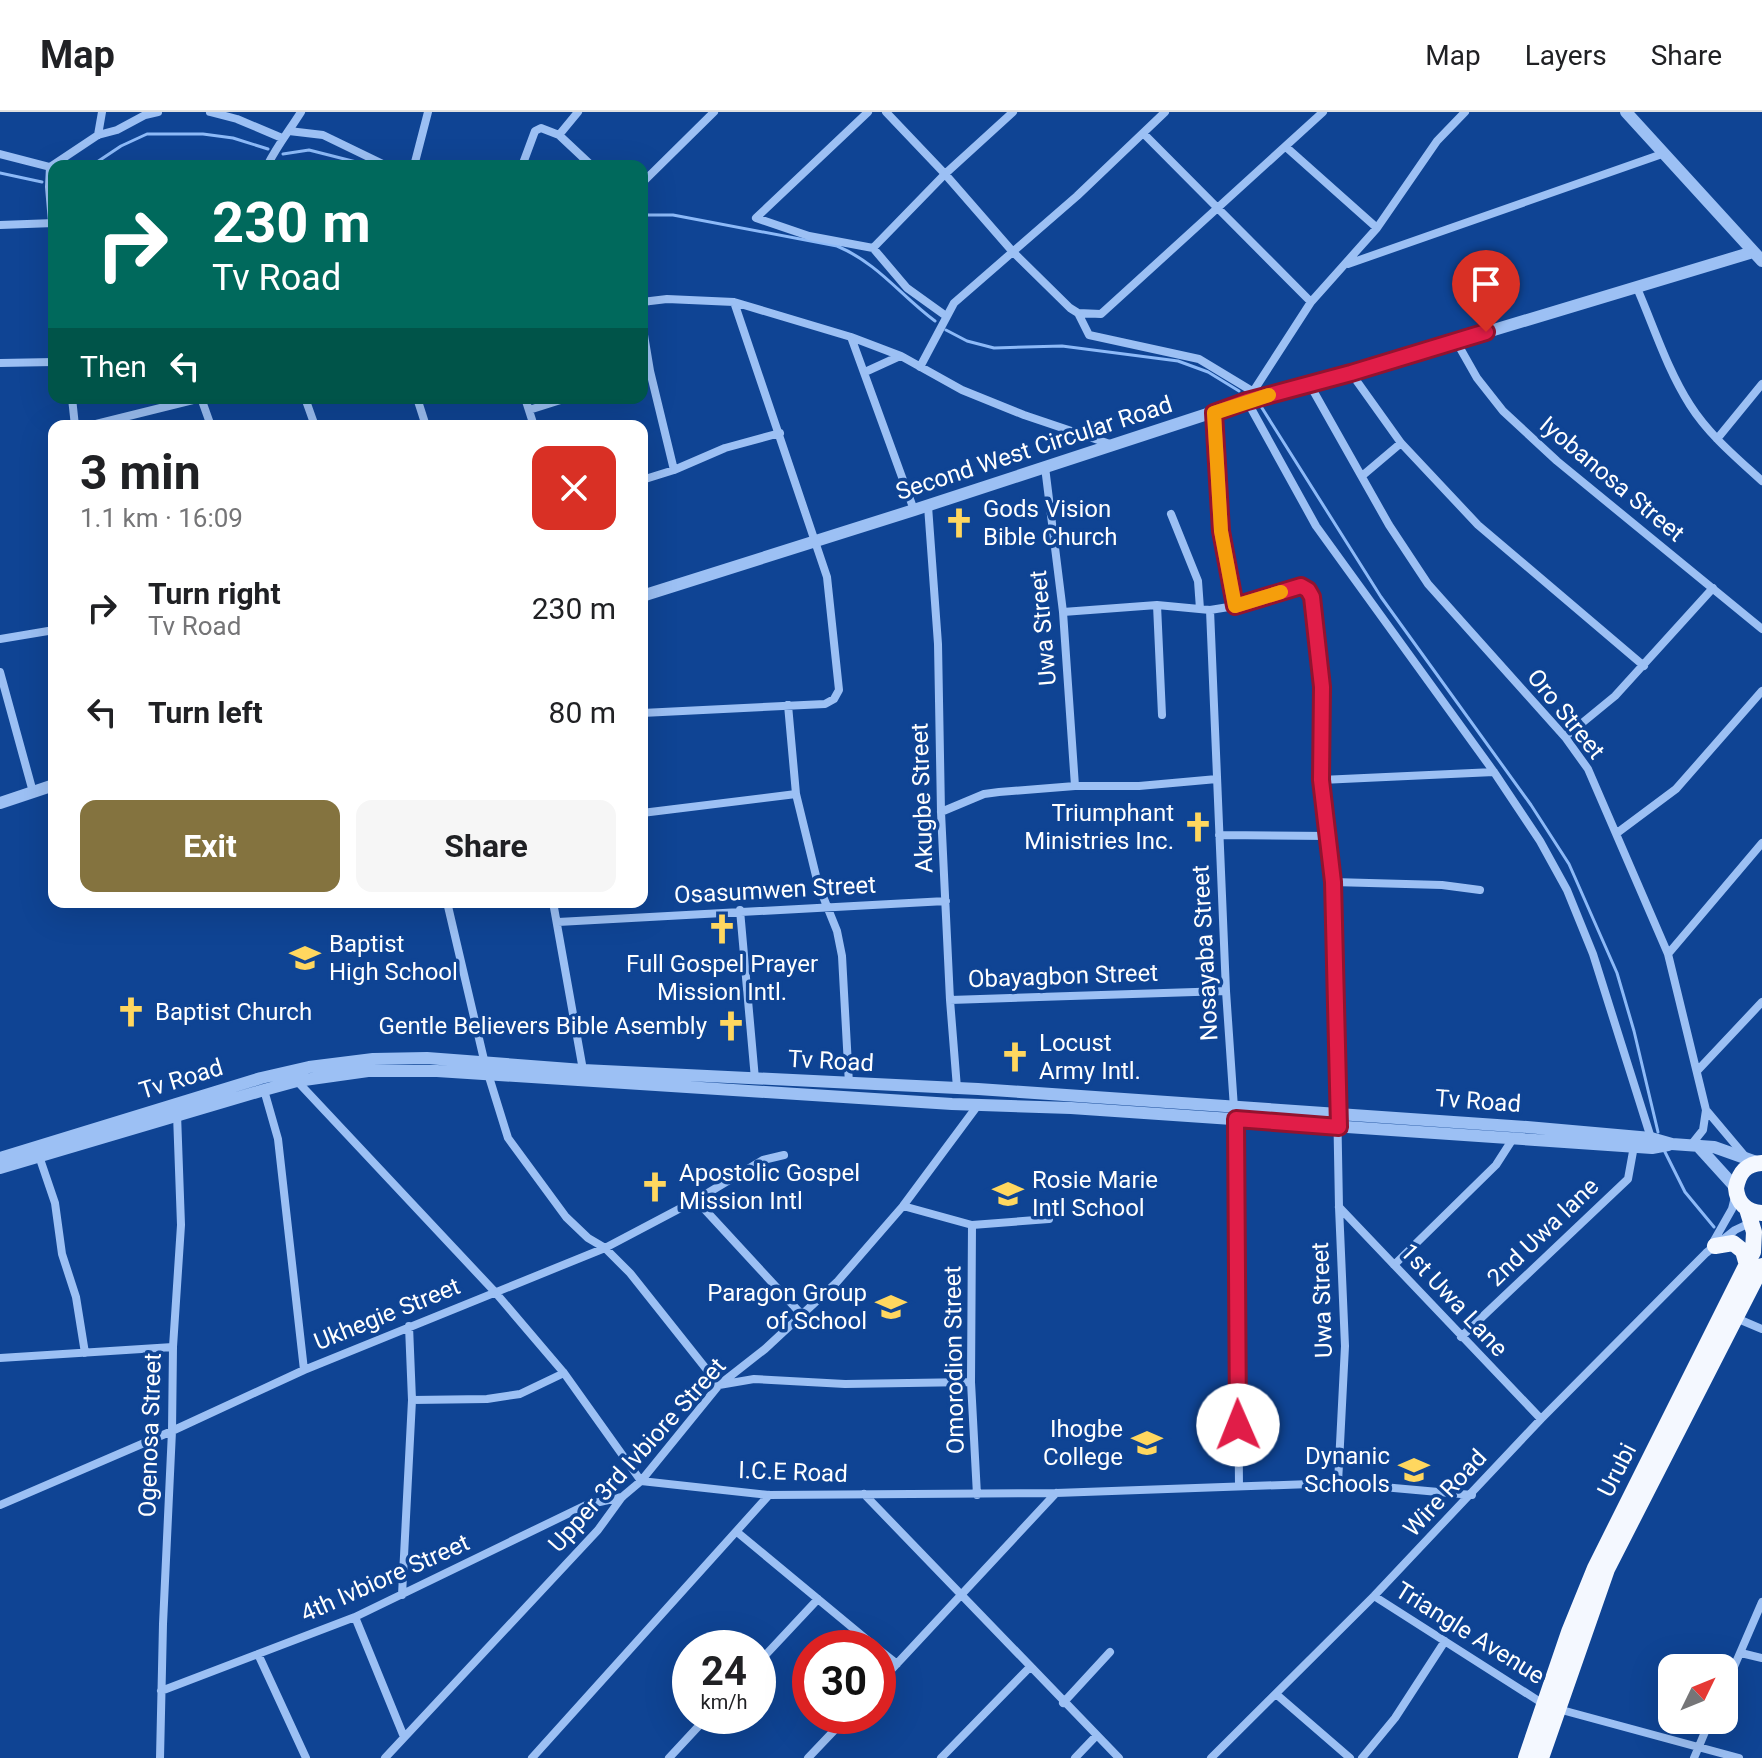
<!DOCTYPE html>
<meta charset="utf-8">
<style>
:root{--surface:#fff;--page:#f6f6f6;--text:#202124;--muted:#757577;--line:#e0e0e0;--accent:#84733f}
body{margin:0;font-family:Roboto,sans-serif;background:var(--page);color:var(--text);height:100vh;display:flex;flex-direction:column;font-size:30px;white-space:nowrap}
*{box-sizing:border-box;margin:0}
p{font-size:26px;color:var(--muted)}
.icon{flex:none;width:44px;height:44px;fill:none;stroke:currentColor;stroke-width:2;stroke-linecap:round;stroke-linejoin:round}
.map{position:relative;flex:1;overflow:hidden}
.side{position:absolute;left:48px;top:308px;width:600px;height:488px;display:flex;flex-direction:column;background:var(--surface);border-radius:16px;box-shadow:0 8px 32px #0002}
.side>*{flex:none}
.banner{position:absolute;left:48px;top:48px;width:600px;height:244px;border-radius:16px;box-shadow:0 8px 32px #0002;background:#00695c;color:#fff;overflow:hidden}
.needle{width:52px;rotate:47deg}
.controls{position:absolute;left:1658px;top:1542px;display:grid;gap:16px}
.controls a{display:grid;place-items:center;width:80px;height:80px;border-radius:16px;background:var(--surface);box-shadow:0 8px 32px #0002;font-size:40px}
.speed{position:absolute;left:672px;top:1518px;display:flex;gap:16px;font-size:40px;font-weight:700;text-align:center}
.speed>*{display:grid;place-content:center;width:104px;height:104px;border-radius:50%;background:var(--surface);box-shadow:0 8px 32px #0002;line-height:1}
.speed small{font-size:20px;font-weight:400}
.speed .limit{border:12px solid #d22;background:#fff;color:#111}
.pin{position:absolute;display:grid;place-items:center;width:68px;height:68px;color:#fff;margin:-82px -34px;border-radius:50% 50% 50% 0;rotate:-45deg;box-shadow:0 0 8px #0007}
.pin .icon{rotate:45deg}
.me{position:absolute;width:88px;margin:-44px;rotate:359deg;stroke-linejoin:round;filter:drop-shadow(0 0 6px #0008)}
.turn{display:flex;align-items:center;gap:28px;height:168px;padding:0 32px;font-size:36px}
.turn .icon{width:104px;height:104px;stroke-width:2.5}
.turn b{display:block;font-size:56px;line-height:68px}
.then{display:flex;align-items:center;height:76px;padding:0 32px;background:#0003;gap:16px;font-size:30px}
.round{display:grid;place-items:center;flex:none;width:84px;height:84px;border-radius:16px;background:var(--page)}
.headline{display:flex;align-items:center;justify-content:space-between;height:136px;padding:0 32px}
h1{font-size:48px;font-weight:700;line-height:60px}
.button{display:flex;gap:16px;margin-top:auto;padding:16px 32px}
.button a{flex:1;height:92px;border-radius:16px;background:var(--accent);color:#fff;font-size:32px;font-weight:700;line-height:92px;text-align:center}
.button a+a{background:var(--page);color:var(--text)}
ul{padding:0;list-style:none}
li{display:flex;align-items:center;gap:24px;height:104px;padding:0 32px}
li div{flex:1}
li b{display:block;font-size:30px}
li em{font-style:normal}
header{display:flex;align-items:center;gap:48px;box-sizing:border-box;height:112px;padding:0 40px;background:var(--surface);border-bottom:2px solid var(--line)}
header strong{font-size:38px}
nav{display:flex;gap:44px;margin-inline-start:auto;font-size:28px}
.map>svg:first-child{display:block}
</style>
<header>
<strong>Map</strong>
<nav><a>Map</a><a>Layers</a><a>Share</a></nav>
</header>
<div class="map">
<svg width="1762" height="1646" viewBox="0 0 1762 1646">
<rect width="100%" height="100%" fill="#0f4494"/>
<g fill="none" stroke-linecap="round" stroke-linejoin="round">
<path stroke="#8dbaf8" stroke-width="3" d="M283,42L309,38L372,54
M91,54L121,34L147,22H203L233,26L268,37
M0,61L42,70
M642,103H673L837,134C879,152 900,183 935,209
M946,218L967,229L994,236L1062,234L1178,249L1208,260L1239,279
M1262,296L1381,485L1531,693L1569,752L1617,861L1634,919L1658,1020
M1664,1038L1685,1080L1714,1115"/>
<path stroke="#9cc0f4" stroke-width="8" d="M210,0L237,7L282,26
M578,0L559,23L592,54
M868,0L756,106L809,124L873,136L907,176L946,204
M886,0L945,62L1013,140L1070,196L1078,201L1101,202L1323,0
M1465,0L1437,29L1377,116L1311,190L1247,289L1316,414L1494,660L1540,729L1567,778L1593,842L1651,1026
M289,19L323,23L387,54
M1143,21L1311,190
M98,23L102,0
M1286,35L1377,116
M0,42L50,55
M267,54C277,34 289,19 301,0
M414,54L428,0
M522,54L535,19L541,16L559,23
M642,71L714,0
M0,113L54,111
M54,134L49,75L50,55L98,23L117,18L145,3L158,0
M873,136L945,62L1013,0
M1348,152L1665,41
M1637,176C1654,215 1667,257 1690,293C1709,323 1737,346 1762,369
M642,190L667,187L734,190L851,225L901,244L962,278L1024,303L1110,332
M1078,201L1089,223L1199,247L1252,279
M642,211L650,259L674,358
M851,225L914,398
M1456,229L1477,266L1503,299L1557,349L1762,517
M0,251L54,250
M920,255L954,191L1077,84L1165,0
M865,260L900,244
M1351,261L1401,331L1478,413L1644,554
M1310,273L1389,413L1428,472L1565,625L1588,657L1668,842L1706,998L1703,1018L1691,1033
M72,286L75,314
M201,286L211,314
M305,286L315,314
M417,286L426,314
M525,286L534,314
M529,298L567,286
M1214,301L1221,419L1235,494
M88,314L201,286
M1717,327L1762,272
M1045,355L1063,500L1075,674
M1362,364L1401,331
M642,368L674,358L725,336L780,321
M928,394L938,532L941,700L950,888L957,976
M1171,402L1198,469L1200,497
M1157,493L1162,603
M1210,498L1235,494L1301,474L1308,478L1312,485L1322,575L1321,668L1333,770L1339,1095L1345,1234L1338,1371
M1063,500L1157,493L1210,498L1226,879L1234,996
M0,527L54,518
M0,560L33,680
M788,593L796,682L818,772L837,819L842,844L849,972
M642,601L825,592L834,587L839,578L827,465L734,190
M1565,625L1615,584L1713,476
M1321,668L1494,660
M941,700L984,682L999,680L1075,674H1139L1217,667
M642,701L796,682
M1617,721L1676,677L1762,579
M1219,723L1329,724
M1333,770L1442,773L1480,778
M447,790L485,952L508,1026L566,1105L588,1126L605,1136L630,1161L719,1273L754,1267L845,1272L971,1270
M553,790L583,958
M740,798L755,967
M558,810L946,789
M1668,842L1762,731
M950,888L1226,879
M1698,958L1762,890
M297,969L495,1180L564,1261L641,1369L769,1383L1056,1381L1338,1371L1472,1383
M264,978L278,1027L304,1258
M1707,999L1744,1043
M1236,1007L1239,1374
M39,1044L55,1091L62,1142L76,1185L85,1241
M696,1088L803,1204
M903,1094L972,1113L1049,1107
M1339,1095L1541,1307
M972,1113L971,1270L977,1383
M1711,1134L1732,1097L1735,1085
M1394,1153L1496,1053L1514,1025
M1736,1206L1762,1217
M1461,1225L1628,1067L1634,1034
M0,1246L173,1235
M412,1288L487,1287L520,1282L564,1261
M864,1382L1119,1646
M0,1393L172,1319L304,1258L605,1136L696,1088L763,1048L784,1043
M737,1420L877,1536
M402,1483L412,1288L409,1214
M1374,1484L1545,1593
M355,1505L404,1625
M878,1537L897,1552
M1741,1541L1762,1546
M258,1542L306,1646
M758,1551L818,1487
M878,1572L1056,1381
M1724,1578L1762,1490
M161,1579L355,1505L586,1393L622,1385
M1276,1582L1350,1646
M1063,1591L1110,1540
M1558,1597L1739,1646
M160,1646L163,1512L172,1319L173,1235L181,1113L177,1002
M385,1646L598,1418L622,1385L641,1369L719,1273L765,1237L837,1170L903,1094L978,993
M532,1646L769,1383
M669,1646L708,1604
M808,1646L848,1604
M941,1646L1029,1556
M1075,1646L1096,1624
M1211,1646L1374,1484L1541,1307L1706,1141L1735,1118L1752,1110
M1362,1646L1395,1606L1445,1529
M1694,1646L1710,1608"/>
<path stroke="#9cc0f4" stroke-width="12" d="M1626,0L1762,149
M642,484L914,398L1247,289L1351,261L1753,140
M0,691L54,673
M1697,1033L1736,1076
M0,1046L261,966L309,955L373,947L427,946L583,958L978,977L1527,1015L1651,1026L1672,1032L1714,1035L1759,1051
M0,1056L264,978L297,969L368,959H437L952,992L1071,996L1652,1036L1668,1033"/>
<path stroke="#f4f8ff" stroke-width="16" d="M1762,1051C1746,1052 1739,1060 1736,1076C1737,1091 1747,1100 1762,1101
M1715,1134L1733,1131L1743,1139L1747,1153
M1526,1646L1569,1520L1595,1456L1753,1140L1754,1120L1747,1097
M1541,1646L1607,1457L1762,1154"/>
</g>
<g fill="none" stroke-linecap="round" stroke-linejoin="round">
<g stroke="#92132f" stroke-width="20">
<path id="route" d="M1238,1313L1236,1007L1339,1015L1333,770L1321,668L1322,575L1312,485L1308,478L1301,474L1235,494L1221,419L1214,301L1247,289L1351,261L1486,220"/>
</g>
<use href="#route" stroke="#e11d48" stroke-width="14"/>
<path stroke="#f59e0b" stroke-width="14" d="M1269,283L1214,301L1221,419L1235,494L1281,480"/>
</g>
<defs>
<g id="church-bare" transform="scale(2.4)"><path d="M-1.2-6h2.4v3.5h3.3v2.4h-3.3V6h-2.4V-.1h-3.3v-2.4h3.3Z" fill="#ffd75f" stroke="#0f4494" stroke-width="2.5" paint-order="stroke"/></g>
<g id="university-bare" transform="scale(2.4)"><path d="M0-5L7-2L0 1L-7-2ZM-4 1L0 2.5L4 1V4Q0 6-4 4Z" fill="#ffd75f" stroke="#0f4494" stroke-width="2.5" paint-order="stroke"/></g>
<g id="school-bare" transform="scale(2.4)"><path d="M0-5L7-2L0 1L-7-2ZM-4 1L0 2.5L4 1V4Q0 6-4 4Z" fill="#ffd75f" stroke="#0f4494" stroke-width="2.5" paint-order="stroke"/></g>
</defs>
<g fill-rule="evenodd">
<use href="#church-bare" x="959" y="411"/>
<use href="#church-bare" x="1198" y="715"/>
<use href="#church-bare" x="722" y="817"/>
<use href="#university-bare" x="305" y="846"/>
<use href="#church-bare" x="131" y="900"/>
<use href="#church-bare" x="731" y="914"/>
<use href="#church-bare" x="1015" y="945"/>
<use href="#church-bare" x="655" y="1075"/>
<use href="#school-bare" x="1008" y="1082"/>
<use href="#school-bare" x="891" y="1195"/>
<use href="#school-bare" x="1147" y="1331"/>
<use href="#school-bare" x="1414" y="1358"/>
</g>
<g text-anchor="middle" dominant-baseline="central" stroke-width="7" stroke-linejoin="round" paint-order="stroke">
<g font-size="24" fill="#fff" stroke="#0f4494">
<text transform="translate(1034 336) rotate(-18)">Second West Circular Road</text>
<text transform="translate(1612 367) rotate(40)">Iyobanosa Street</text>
<text transform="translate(1043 516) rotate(-95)">Uwa Street</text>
<text transform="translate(1566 602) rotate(51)">Oro Street</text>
<text transform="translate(922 686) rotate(-92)">Akugbe Street</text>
<text transform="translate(775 778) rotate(-3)">Osasumwen Street</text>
<text transform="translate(1205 841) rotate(-93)">Nosayaba Street</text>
<text transform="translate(1063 864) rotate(-2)">Obayagbon Street</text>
<text transform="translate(831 949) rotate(3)">Tv Road</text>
<text transform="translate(181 967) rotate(-17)">Tv Road</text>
<text transform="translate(1478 989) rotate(4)">Tv Road</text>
<text transform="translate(1543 1120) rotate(-44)">2nd Uwa lane</text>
<text transform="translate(1322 1188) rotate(-92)">Uwa Street</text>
<text transform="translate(1454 1188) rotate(47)">1st Uwa Lane</text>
<text transform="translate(387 1202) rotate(-22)">Ukhegie Street</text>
<text transform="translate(954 1248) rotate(-91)">Omorodion Street</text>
<text transform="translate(150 1323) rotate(-88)">Ogenosa Street</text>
<text transform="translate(637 1343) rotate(-48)">Upper 3rd Ivbiore Street</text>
<text transform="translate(1617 1358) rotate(-63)">Urubi</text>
<text transform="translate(793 1360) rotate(2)">I.C.E Road</text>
<text transform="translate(1445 1381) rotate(-47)">Wire Road</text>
<text transform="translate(385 1466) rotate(-24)">4th Ivbiore Street</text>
<text transform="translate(1470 1521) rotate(32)">Triangle Avenue</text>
</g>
<g font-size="24" fill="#fff" stroke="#0f4494" text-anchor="start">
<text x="983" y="397">Gods Vision<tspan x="983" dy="28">Bible Church</tspan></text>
<text x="1174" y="701" text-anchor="end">Triumphant<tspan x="1174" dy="28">Ministries Inc.</tspan></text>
<text x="329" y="832">Baptist<tspan x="329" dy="28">High School</tspan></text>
<text x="722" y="852" text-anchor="middle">Full Gospel Prayer<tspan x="722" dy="28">Mission Intl.</tspan></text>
<text x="155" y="900">Baptist Church</text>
<text x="707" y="914" text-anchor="end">Gentle Believers Bible Asembly</text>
<text x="1039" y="931">Locust<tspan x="1039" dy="28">Army Intl.</tspan></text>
<text x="679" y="1061">Apostolic Gospel<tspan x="679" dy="28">Mission Intl</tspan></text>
<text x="1032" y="1068">Rosie Marie<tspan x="1032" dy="28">Intl School</tspan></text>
<text x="867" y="1181" text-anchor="end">Paragon Group<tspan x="867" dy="28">of School</tspan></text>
<text x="1123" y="1317" text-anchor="end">Ihogbe<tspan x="1123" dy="28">College</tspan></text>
<text x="1390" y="1344" text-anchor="end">Dynanic<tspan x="1390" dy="28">Schools</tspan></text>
</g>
</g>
</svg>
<div class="controls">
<a><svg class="needle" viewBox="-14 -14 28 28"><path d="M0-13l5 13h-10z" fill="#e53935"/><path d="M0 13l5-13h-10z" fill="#757577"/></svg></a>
</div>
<div class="speed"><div>24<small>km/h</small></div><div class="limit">30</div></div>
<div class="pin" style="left:1486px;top:220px;background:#d93025"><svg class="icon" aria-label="arrive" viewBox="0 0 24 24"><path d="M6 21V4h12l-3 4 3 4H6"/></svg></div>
<svg class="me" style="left:1238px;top:1313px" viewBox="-20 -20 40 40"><circle r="19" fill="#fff"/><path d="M0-13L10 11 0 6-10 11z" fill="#e11d48"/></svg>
<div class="banner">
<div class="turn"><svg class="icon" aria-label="right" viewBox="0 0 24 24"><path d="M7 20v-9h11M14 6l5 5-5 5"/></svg><div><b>230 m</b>Tv Road</div></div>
<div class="then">Then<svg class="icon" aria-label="left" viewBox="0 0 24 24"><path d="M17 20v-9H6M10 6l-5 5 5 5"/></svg></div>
</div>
<section class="side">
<div class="headline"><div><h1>3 min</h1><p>1.1 km · 16:09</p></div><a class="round" style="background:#d93025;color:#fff"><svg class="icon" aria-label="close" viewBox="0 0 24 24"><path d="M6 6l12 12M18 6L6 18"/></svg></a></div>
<ul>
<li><svg class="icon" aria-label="right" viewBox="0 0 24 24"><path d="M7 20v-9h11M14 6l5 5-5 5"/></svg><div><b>Turn right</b><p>Tv Road</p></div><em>230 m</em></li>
<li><svg class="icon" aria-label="left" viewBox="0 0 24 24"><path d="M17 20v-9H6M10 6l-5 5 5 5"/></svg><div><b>Turn left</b></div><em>80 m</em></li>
</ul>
<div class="button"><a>Exit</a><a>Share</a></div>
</section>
</div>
